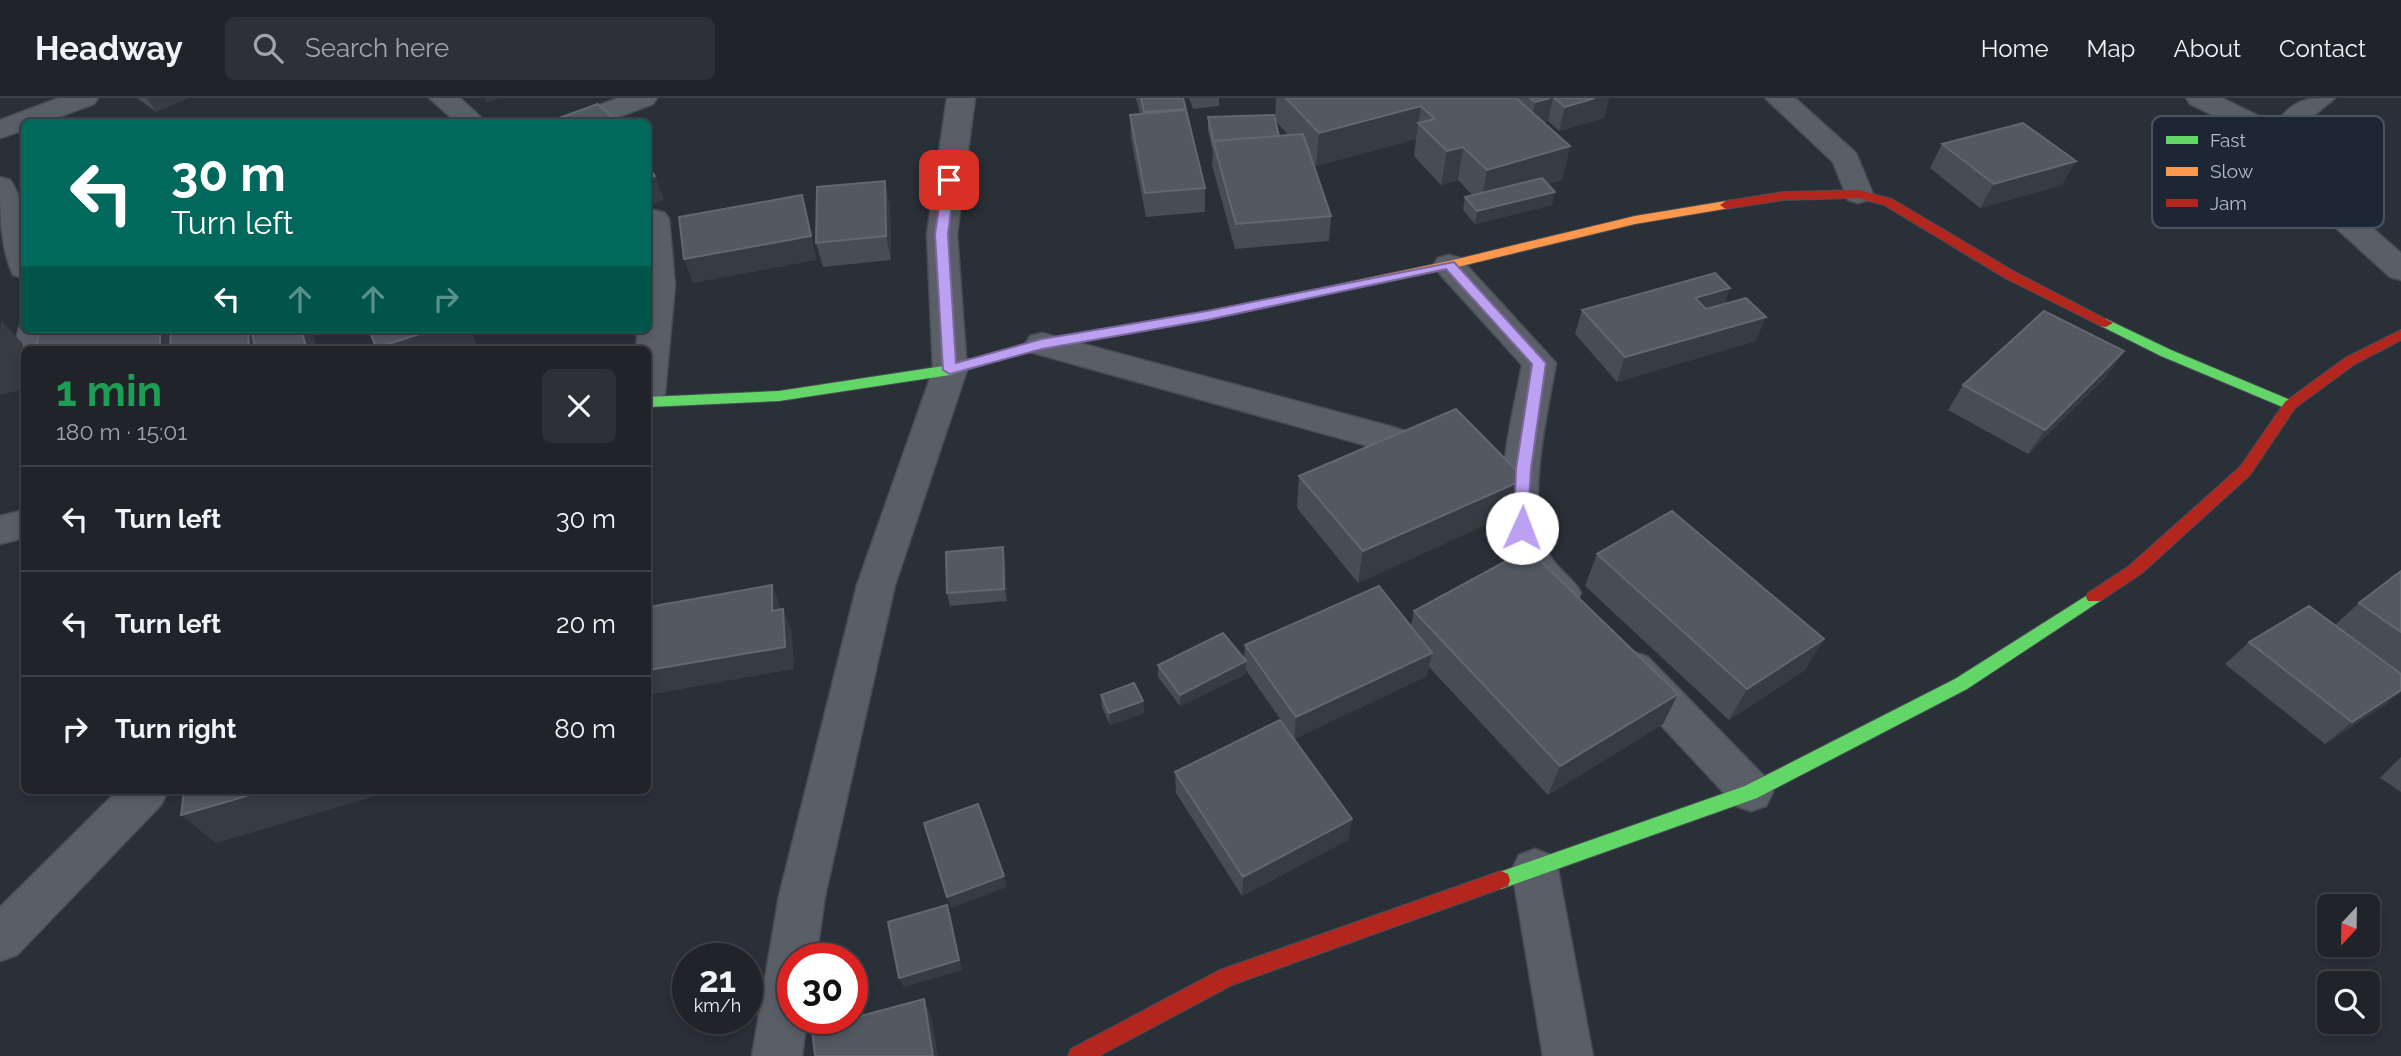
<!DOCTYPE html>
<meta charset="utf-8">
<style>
:root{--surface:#20242a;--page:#2d3036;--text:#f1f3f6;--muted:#a2a4a8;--line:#3d4147}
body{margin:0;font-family:Raleway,sans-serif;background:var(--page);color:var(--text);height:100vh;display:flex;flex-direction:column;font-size:26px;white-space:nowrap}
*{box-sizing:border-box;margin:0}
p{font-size:23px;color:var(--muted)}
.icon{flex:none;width:38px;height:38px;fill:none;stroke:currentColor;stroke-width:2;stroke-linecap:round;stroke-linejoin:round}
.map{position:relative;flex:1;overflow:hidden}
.panel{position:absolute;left:21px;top:248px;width:630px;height:448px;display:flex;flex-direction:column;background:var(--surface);border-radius:10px;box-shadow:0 4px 10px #0003,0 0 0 2px var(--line)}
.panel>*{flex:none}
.banner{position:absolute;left:21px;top:21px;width:630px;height:214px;border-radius:10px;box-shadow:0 4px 10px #0003,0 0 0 2px var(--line);background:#00695c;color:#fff;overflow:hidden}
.needle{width:46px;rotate:202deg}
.buttons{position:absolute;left:2317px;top:796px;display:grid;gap:14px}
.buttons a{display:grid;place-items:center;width:63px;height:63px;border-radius:10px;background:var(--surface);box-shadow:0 4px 10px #0003,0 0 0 2px var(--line);font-size:35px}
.speed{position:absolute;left:672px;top:845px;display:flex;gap:14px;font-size:35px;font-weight:700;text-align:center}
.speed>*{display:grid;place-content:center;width:91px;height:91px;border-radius:50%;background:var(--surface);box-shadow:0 4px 10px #0003,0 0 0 2px var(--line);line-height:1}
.speed small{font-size:18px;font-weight:400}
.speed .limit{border:10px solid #d22;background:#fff;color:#111}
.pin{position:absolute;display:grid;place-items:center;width:60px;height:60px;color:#fff;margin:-30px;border-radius:14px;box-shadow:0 4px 10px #0006}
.me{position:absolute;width:77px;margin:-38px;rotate:2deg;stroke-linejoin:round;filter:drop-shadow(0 0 5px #0008)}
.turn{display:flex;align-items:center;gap:24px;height:147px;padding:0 35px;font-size:32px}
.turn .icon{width:91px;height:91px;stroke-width:2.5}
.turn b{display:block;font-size:49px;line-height:60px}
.lanes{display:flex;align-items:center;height:66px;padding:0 35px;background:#0003;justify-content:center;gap:35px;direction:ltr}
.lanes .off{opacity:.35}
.round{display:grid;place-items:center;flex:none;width:74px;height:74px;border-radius:10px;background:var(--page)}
.head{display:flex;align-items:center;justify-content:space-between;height:119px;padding:0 35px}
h1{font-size:42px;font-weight:700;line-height:52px;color:#1e9e55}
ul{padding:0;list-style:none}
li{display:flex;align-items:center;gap:21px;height:105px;padding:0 35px;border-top:2px solid var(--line)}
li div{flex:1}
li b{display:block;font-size:26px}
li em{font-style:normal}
header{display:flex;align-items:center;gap:42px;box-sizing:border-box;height:98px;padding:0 35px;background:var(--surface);border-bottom:2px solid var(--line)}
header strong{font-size:33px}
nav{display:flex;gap:38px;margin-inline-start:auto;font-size:24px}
.search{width:490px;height:63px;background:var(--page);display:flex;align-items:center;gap:18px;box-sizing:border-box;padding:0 24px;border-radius:10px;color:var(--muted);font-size:26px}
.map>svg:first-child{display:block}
</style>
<header>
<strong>Headway</strong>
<div class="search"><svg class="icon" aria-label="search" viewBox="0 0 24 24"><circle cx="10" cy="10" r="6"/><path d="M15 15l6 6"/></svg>Search here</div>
<nav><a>Home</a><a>Map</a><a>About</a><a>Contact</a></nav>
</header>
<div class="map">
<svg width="2401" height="958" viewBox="0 0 2401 958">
<rect width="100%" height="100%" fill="#2a3038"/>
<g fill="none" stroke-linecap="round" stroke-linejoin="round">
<g stroke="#484c55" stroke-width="3">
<path id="street" d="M59,0H98L94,6L45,24H24V32L0,40V22Z
M429,0H460L486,24H456Z
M618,0H657L653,6L605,24H567L571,18Z
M947,0H975L957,136L967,272L895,487L825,798L816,861H793V920H807L802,958H752L779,798L857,487L933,272L927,136Z
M1765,0H1795L1856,55L1873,96L1868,102L1858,105L1848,102L1833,64Z
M2186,0H2222L2275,26C2295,1 2304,0 2335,0L2305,25L2295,37L2347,108L2401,155V182L2390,179L2325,120L2274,47L2190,6Z
M0,79L10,82C29,108 27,150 24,180L13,177C0,149 0,111 0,79Z
M654,112L665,115L669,121L675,187L665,295L660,303L648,307V252H636L638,231H648V113Z
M1449,157L1460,160L1556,265C1547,319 1524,407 1550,458C1558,472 1574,480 1581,495L1576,506C1556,512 1548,505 1534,492C1479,437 1510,334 1522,267L1438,174L1433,167L1438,160Z
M22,223H24V231H50L52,252H24L23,260C16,249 15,235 22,223Z
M1042,235L1393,329L1405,333L1411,342L1405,351L1393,355L1030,254L1025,246L1030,238Z
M24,412V440L0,446V418Z
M1634,554L1648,559L1766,680L1773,694L1766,708L1751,713L1736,708L1620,583L1614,571L1620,559Z
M117,693H168L161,707L17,857L0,863V809Z
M1535,751L1551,757L1558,772L1593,958H1543L1512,772L1519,757Z"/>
</g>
<g stroke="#484c55" stroke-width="2">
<path id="fast" d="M1292,196L1297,197V203L1207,222L1042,250L950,277L779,303L648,309V299L779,293L950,267L1042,241L1207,214Z
M2106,221L2171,252L2295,304L2297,307L2295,310H2285L2161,258L2101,228L2099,225Z
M2094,493L2100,495L2102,499L2100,503L1967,591L1757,700L1501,791L1494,788L1492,782L1494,776L1745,688L1955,581Z"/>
</g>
<g stroke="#484c55" stroke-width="2">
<path id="slow" d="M1726,103L1730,104V110L1635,126L1449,171L1292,204L1285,200L1292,196L1449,163L1635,118Z"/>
</g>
<g stroke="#484c55" stroke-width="2">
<path id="jam" d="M1858,92L1892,101L2015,174L2113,225L2106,229L2101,228L2005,180L1884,107L1858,100L1783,102L1726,111L1720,107L1726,103L1783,94Z
M2401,232V242L2355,266L2295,310L2250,377L2141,476L2100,503H2088L2086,499L2088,495L2129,468L2240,369L2285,304L2345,260Z
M1501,773L1508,776L1510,782L1508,788L1232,887L1099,958H1068L1071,951L1220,872Z"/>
</g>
<use href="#street" fill="#5a5e66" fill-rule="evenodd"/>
<use href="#fast" fill="#63d668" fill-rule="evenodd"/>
<use href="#slow" fill="#ff974d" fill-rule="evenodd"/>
<use href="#jam" fill="#b3261e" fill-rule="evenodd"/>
</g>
<path fill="#474c55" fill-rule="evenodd" d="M137,0H188L156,14Z
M1136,0H1183L1205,90V114L1146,119L1131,41L1130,17L1140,16Z
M1189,0H1219V8L1193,11Z
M1276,0H1609L1604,20L1559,33L1548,23L1543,24L1570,48L1562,82L1547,86L1552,107L1475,126L1463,112L1465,99L1472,97L1458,82L1441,87L1414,58L1416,41L1316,68L1313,64L1331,118L1329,143L1235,151L1212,67L1213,55L1208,32V19L1275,20ZM1275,22L1288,37L1279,38Z
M1942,46L2062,87L1980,110L1930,70Z
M890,108L891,162L823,169L816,145Z
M1730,190L1724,206L1766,219L1755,243L1617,284L1575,236L1582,212Z
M2107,278L2028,356L1948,312L1963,287Z
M1299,378L1516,413L1358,485L1297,410Z
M1003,449L1005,462L1007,503L950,508L947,495Z
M1597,456L1824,541L1805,572L1729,622L1585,488Z
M2401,473V594L2385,607L2325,646L2225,566L2249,544L2335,527L2359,505Z
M1414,513L1663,626L1548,697L1429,569L1427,578L1294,641L1246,572V576L1180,608L1158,579V567L1244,561L1245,547L1411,528Z
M1101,597L1143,603L1144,615L1110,627L1102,609Z
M2401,659V694L2380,680Z
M1175,674L1352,721L1348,742L1242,798L1176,695Z"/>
<path fill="#373c44" d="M147,0H188L156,14Z
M484,0H499L487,5Z
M1550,0H1553L1548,23L1530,29L1535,4Z
M1595,0H1609L1604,20L1559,33L1565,9Z
M1421,8L1416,41L1316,68L1319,35Z
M1570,48L1562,82L1481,105L1487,72Z
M1463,49L1458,82L1441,87L1447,53Z
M2076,63L2062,87L1980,110L1994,86Z
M655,78L664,102L648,108V81Z
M885,83L890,108L891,162L886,138Z
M1555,94L1552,107L1475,126L1477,113Z
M802,97L817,162L693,185L684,161Z
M1730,190L1720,214L1686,224L1695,200Z
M1766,219L1755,243L1617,284L1625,259Z
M1,222L23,246L20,292L0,297V236Z
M160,231H184L186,252H160Z
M248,231H265L266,252H249Z
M301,231H309L313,237L317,252H307Z
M435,231H470L479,252H377L376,250Z
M2124,253L2107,278L2028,356L2045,332Z
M1525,381L1516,413L1358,485L1363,453Z
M1003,449L1005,462L1007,503L1004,491Z
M772,487L781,511L782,536L772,513Z
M783,511L792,534L794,571L648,597V572Z
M1824,541L1805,572L1729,622L1747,591Z
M1432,555L1427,578L1294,641L1296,619Z
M1246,563V576L1180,608V597Z
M2401,592V594L2385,607L2325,646L2352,624Z
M1678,596L1663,626L1548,697L1560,668Z
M1143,603L1144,615L1110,627L1109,615Z
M264,693H393L216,745L181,717Z
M1352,721L1348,742L1242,798L1243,779Z
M1004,778L1007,789L951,810L947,799Z
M947,807L951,818L962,872L904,889L899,880Z
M924,901L931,918L938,958H933Z"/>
<path fill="#535861" stroke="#626872" stroke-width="2" d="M1141,0H1183L1186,11L1144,14Z
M1286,0H1516L1570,48L1487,72L1463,49L1447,53L1418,25L1435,21L1421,8L1319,35Z
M1530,0H1550L1535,4Z
M1554,0H1595L1565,9Z
M598,6L618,24H548Z
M1186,12L1205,90L1145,95L1130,17Z
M1274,17L1279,38L1213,43L1208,19Z
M2023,25L2076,63L1994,86L1942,46Z
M1303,36L1331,118L1236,126L1213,43Z
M648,68L655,78L648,81Z
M1542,80L1555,94L1477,113L1465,99Z
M885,83L886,138L816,145L817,89Z
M802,97L811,138L684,161L679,119Z
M1715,175L1730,190L1695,200L1706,211L1746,200L1766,219L1625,259L1582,212Z
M2044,213L2124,253L2045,332L1963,287Z
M39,231H160V252H36Z
M171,231H248L249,252H170Z
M251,231H301L307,252H256Z
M369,231H435L376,250Z
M1456,311L1525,381L1363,453L1299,378Z
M1672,413L1824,541L1747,591L1597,456Z
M1003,449L1004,491L947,495L946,454Z
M1528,451L1678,596L1560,668L1414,513Z
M2401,473V534L2359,505Z
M772,487V513L783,511L785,549L648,572V509Z
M1379,488L1432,555L1296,619L1245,547Z
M2309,508L2401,576V592L2352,624L2249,544Z
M1223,535L1246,563L1180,597L1158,567Z
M1134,585L1143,603L1109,615L1101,597Z
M1280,622L1352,721L1243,779L1175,674Z
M184,693H264L181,717Z
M978,706L1004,778L947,799L924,725Z
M947,807L959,862L899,880L888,824Z
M924,901L933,958H815L812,931Z"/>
<path fill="#bca0f2" stroke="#7a689d" stroke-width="2" d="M949,79L955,82L948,136L956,265L1042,241L1207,213L1454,164L1546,265L1531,371L1527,434L1522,435L1514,430L1516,371L1532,266L1446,171L1207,222L1042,251L950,276L943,272L935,136L943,82Z"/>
<rect x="2152" y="18" width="232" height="112" rx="10" fill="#1d2633" stroke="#4a5360" stroke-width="2"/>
<rect x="2166" y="38" width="32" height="8" fill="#63d668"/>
<rect x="2166" y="69" width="32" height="9" fill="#ff974d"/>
<rect x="2166" y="101" width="32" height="8" fill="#b3261e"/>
<g font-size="19" fill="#b4bcc9">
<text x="2210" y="49">Fast</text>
<text x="2210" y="80">Slow</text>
<text x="2210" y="112">Jam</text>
</g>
</svg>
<div class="buttons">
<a><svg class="needle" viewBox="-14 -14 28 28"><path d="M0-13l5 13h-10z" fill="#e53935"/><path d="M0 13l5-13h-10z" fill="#a2a4a8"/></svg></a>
<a><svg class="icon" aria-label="search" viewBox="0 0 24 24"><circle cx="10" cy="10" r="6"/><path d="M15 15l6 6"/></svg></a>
</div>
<div class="speed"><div>21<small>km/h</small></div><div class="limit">30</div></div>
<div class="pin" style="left:949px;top:82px;background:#d93025"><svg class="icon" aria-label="arrive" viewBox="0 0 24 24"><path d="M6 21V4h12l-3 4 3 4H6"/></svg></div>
<svg class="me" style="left:1522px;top:430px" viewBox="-20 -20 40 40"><circle r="19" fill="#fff"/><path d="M0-13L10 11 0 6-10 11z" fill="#bca0f2"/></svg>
<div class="banner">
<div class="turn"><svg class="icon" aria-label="left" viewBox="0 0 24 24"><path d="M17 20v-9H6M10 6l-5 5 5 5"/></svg><div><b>30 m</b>Turn left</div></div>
<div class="lanes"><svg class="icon" aria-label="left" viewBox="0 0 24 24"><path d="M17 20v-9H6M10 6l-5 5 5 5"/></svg><svg class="icon off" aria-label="ahead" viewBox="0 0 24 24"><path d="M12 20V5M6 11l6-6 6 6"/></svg><svg class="icon off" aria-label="ahead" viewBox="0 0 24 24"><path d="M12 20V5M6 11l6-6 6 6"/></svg><svg class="icon off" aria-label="right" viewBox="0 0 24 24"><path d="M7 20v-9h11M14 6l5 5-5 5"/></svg></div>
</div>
<section class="panel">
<div class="head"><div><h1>1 min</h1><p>180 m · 15:01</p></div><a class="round"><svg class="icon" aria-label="close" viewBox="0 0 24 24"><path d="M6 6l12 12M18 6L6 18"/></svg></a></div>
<ul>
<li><svg class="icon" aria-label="left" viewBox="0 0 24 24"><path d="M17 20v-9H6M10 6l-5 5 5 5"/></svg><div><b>Turn left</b></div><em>30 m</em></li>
<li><svg class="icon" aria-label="left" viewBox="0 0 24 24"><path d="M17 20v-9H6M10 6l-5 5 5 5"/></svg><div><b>Turn left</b></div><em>20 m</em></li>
<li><svg class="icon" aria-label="right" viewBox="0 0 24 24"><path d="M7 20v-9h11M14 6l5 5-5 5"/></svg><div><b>Turn right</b></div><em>80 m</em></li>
</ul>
</section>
</div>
